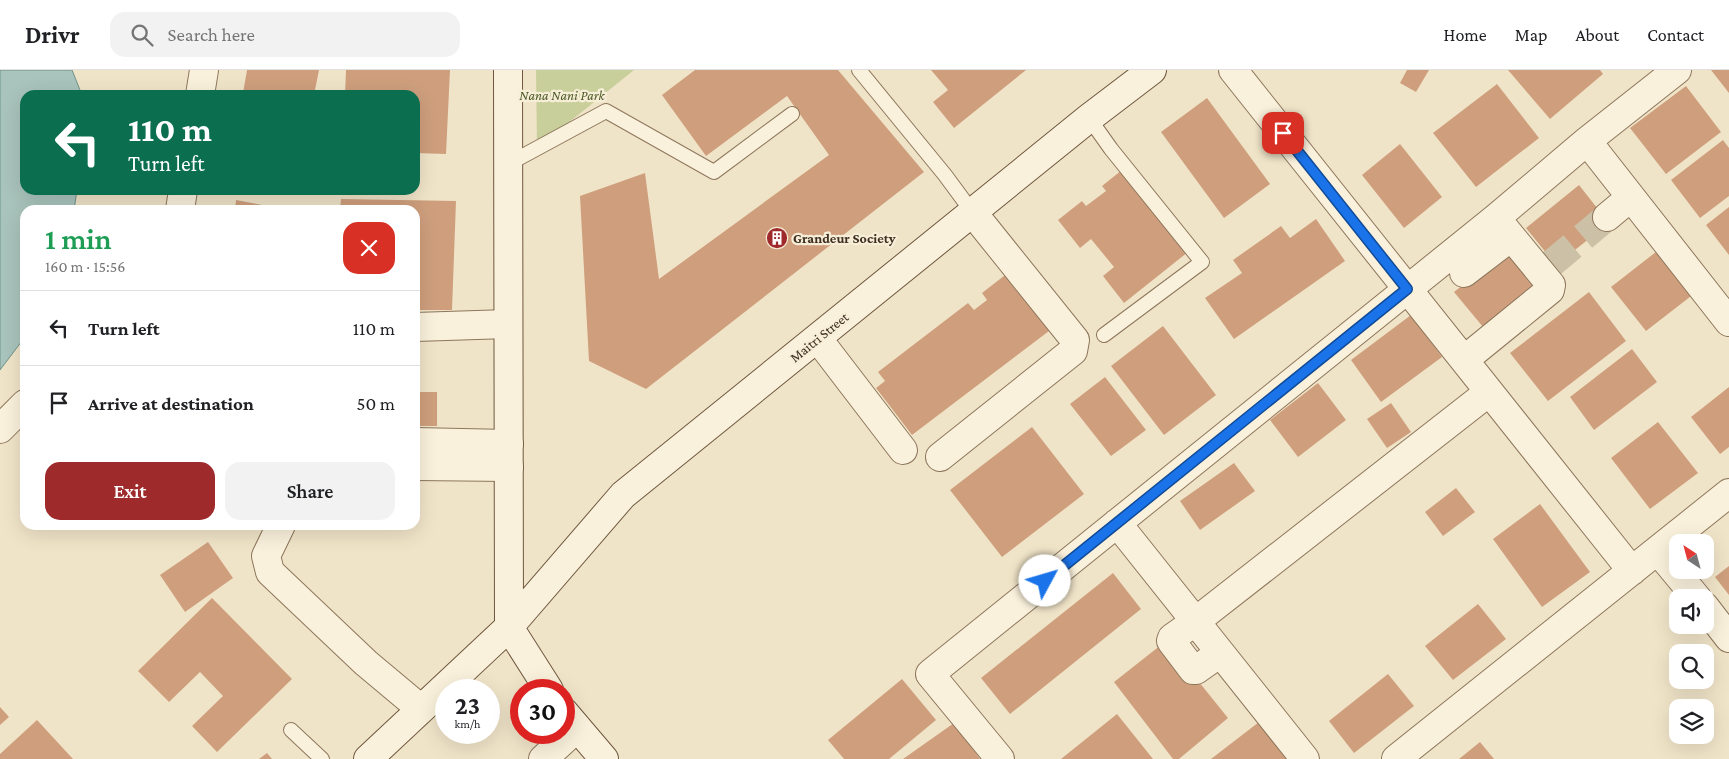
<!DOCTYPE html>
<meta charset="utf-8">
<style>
:root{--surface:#fff;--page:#f2f2f2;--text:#202124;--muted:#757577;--line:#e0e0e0;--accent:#9e2a2b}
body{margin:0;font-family:"Crimson Pro",serif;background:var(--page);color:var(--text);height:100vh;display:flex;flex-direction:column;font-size:19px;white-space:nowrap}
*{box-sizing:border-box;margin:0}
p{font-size:16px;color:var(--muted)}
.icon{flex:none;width:28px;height:28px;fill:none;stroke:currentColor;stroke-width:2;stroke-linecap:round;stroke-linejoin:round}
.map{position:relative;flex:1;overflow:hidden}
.panel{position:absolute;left:20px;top:135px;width:400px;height:325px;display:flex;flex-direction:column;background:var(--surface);border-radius:15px;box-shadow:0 5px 20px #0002}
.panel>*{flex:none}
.hud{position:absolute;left:20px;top:20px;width:400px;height:105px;border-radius:15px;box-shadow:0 5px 20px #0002;background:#0b6e4f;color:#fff;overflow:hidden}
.needle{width:32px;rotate:324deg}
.buttons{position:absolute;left:1669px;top:464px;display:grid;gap:10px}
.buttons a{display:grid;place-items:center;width:45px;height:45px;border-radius:10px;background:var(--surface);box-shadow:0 5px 20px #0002;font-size:25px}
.speed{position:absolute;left:435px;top:609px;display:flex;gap:10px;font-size:25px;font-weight:700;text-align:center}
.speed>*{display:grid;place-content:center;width:65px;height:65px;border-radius:50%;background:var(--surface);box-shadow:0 5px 20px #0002;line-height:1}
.speed small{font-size:12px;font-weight:400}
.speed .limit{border:8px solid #d22;background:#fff;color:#111}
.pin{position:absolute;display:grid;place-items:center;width:42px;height:42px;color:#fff;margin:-21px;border-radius:10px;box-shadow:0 2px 8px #0006}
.me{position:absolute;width:55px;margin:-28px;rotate:51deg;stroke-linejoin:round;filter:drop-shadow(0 0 4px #0008)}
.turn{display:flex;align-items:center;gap:18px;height:105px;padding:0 25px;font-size:22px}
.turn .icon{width:65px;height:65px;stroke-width:2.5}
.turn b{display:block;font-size:35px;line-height:42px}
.round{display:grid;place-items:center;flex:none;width:52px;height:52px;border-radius:15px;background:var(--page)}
.headline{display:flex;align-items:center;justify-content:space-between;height:85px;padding:0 25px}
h1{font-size:30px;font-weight:600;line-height:38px;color:#1e9e55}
.cta{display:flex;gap:10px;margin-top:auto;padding:10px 25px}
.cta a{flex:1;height:58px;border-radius:15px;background:var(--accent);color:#fff;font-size:20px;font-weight:600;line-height:58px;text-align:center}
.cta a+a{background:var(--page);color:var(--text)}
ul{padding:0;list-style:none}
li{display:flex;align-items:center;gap:15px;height:75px;padding:0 25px;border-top:1px solid var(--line)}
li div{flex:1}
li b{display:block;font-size:19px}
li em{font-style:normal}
header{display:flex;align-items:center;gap:30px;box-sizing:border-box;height:70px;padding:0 25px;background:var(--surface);border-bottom:1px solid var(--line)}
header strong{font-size:24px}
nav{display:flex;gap:28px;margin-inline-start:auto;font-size:18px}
.search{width:350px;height:45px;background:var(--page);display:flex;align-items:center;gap:12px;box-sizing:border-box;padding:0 18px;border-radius:15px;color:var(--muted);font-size:19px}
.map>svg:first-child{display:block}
</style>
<header>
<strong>Drivr</strong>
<div class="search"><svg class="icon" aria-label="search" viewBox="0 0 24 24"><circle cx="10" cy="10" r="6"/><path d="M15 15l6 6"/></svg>Search here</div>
<nav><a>Home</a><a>Map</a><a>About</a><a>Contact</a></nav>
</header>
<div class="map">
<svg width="1729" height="689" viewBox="0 0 1729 689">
<rect width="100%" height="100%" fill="#f0e4c8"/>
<path fill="#c9cf9b" d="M536,0H634L537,78Z"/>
<path fill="#a9c4bc" stroke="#6f938a" d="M0,0H72L82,25H25V120H77L74,140H25V267L0,300Z"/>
<path fill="#cf9f7d" d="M247,0H319L314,25H252L243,23Z
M346,0H450L446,84L415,83V25H345Z
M695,0H838L924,102L646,319L589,291L580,126L645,103L659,209L829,85L787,26L706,86L662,25Z
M931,0H1026L954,58L933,32L948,20Z
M1407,0H1429L1416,22L1400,13Z
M1508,0H1600L1603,4L1550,49Z
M1711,0H1729V23Z
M1497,14L1539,68L1476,117L1433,63Z
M1686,16L1721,62L1666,104L1630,58Z
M1207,28L1270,114L1224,148L1161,62Z
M1723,70L1729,78V126L1700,148L1671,110Z
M1400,74L1442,127L1404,158L1362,105Z
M1122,100L1188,182L1124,233L1103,206L1114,197L1091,169L1080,178L1058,150L1082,131L1086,136L1106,121L1102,116Z
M1579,115L1609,153L1556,195L1526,158Z
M341,129L456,131L452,240H415V140H340Z
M236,130L284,139V140H235Z
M1729,137V185L1706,155Z
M1316,149L1345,191L1234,269L1205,228L1242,203L1233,190L1281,156L1290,168Z
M1513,175L1546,216L1488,263L1454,222Z
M1661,178L1695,223L1646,261L1611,217Z
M1009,202L1053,258L912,365L876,318L885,311L878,302L968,233L974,240L987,230L982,223Z
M1589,222L1626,271L1548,331L1510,283Z
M1411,245L1442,287L1381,332L1351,290Z
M1163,256L1216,325L1164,365L1111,296Z
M1632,279L1657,312L1594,360L1570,327Z
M1105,307L1146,360L1111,386L1070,334Z
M1318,313L1346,350L1298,387L1270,350Z
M1729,317V377L1720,384L1691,347Z
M415,322H437V356H415Z
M1391,333L1411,362L1387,378L1367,349Z
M1658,352L1698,403L1650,439L1611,388Z
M1032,357L1084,424L1002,487L950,420Z
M1234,393L1255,421L1200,460L1180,431Z
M1456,418L1475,442L1443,466L1425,442Z
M1540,434L1590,502L1542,537L1493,469Z
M208,472L233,508L185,542L160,505Z
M1729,496V525L1715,507Z
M1113,503L1141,539L1010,644L981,608Z
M212,528L292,609L217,682L192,656L223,626L200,602L169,632L138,601Z
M1478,534L1506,569L1453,610L1425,576Z
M1166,571L1228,648L1179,689H1173L1114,612Z
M1388,604L1414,636L1354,683L1329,651Z
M902,609L936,650L889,689H844L828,670Z
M0,637L9,647L0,655Z
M1117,644L1153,689H1061Z
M37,650L73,689H0V684Z
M1259,652L1288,689H1211Z
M954,653L980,689H903Z
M1480,672L1494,689H1459Z
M267,683L272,689H259Z"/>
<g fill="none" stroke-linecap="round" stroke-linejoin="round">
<path stroke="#ccc0a6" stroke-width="28" stroke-dasharray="28 14" stroke-linecap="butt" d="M1551,194L1607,147"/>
<g stroke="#8d765c" stroke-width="16">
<path id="lane" d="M859,0L945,105L973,143
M1089,48L1111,79L1202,192L1104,265
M508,94L606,41L714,102L792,44
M291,660L322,689"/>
</g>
<g stroke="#8d765c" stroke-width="30">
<path id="street" d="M1233,0L1632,501
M200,25L204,0
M1587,71L1729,252
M180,140L183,120
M1607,147L1631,127
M1464,203L1511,167
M415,257L508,254
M818,269L903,380
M1464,290L1550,220L1551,215L1496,148
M0,359L25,334
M415,372L509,374
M940,387L1073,281L1075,270L973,143
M415,396L509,397
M1117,453L1305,689
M281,455L266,486L270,502L366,593L421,639
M1658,481L1697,528
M1705,537L1729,568
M1220,583L1196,600H1193L1171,571L1172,568L1196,551L1489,322
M543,689L577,658
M1000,689L930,604L1496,148L1587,71L1677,0
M1396,689L1729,423"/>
</g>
<g stroke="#6f573f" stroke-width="30">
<path id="secondary" d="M508,0L509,557L549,620
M564,642L604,689
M368,689L509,557L623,425L1089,48L1152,0"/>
</g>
<use href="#lane" stroke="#faf1dc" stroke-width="14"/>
<use href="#street" stroke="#faf1dc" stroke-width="28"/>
<use href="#secondary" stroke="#faf1dc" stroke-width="28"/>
</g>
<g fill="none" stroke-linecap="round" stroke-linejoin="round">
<g stroke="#114b97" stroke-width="12">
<path id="route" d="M1045,511L1407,219L1283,63"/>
</g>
<use href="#route" stroke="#1a73e8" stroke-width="9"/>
</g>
<defs>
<g id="building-disc" transform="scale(1.125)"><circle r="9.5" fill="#9e2a2b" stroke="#f7eed8"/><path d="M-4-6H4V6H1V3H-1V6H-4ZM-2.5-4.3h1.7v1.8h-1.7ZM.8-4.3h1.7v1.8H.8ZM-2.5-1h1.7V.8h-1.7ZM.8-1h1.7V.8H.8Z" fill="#fff"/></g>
</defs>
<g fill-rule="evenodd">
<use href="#building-disc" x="777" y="168"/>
</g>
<g text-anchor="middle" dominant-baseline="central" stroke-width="4.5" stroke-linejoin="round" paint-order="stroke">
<g font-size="14" font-style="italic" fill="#4d5a26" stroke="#f7eed8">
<text x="562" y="25">Nana Nani Park</text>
</g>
<g font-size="14" font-weight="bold" fill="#3d2e20" stroke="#f7eed8" text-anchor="start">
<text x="793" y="168">Grandeur Society</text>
</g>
<g font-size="14" fill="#3d2e20" stroke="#f7eed8">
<text transform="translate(819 267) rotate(-39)">Maitri Street</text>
</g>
</g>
</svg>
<div class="buttons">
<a><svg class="needle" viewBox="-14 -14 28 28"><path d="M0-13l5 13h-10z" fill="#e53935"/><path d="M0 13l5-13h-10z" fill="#757577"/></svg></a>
<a><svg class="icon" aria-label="sound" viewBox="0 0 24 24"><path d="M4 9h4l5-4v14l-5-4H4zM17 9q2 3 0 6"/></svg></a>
<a><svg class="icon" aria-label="search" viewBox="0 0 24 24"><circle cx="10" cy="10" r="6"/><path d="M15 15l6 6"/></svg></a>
<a><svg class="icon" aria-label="layers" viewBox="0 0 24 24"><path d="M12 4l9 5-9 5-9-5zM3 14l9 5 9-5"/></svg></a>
</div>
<div class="speed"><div>23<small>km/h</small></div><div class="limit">30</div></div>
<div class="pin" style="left:1283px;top:63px;background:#d93025"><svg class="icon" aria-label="arrive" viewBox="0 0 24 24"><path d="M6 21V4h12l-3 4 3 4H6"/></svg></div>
<svg class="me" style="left:1045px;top:511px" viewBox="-20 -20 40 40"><circle r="19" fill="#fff"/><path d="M0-13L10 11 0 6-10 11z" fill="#1a73e8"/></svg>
<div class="hud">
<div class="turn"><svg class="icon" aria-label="left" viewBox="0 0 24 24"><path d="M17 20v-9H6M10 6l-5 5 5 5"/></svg><div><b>110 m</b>Turn left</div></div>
</div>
<section class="panel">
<div class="headline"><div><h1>1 min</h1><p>160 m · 15:56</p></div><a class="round" style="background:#d93025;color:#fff"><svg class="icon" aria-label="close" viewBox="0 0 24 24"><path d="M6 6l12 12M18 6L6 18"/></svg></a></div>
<ul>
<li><svg class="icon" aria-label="left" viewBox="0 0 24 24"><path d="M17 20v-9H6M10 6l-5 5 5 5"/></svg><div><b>Turn left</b></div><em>110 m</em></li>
<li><svg class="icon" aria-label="arrive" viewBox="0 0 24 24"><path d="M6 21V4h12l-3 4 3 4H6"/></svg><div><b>Arrive at destination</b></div><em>50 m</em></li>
</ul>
<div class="cta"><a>Exit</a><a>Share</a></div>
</section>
</div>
